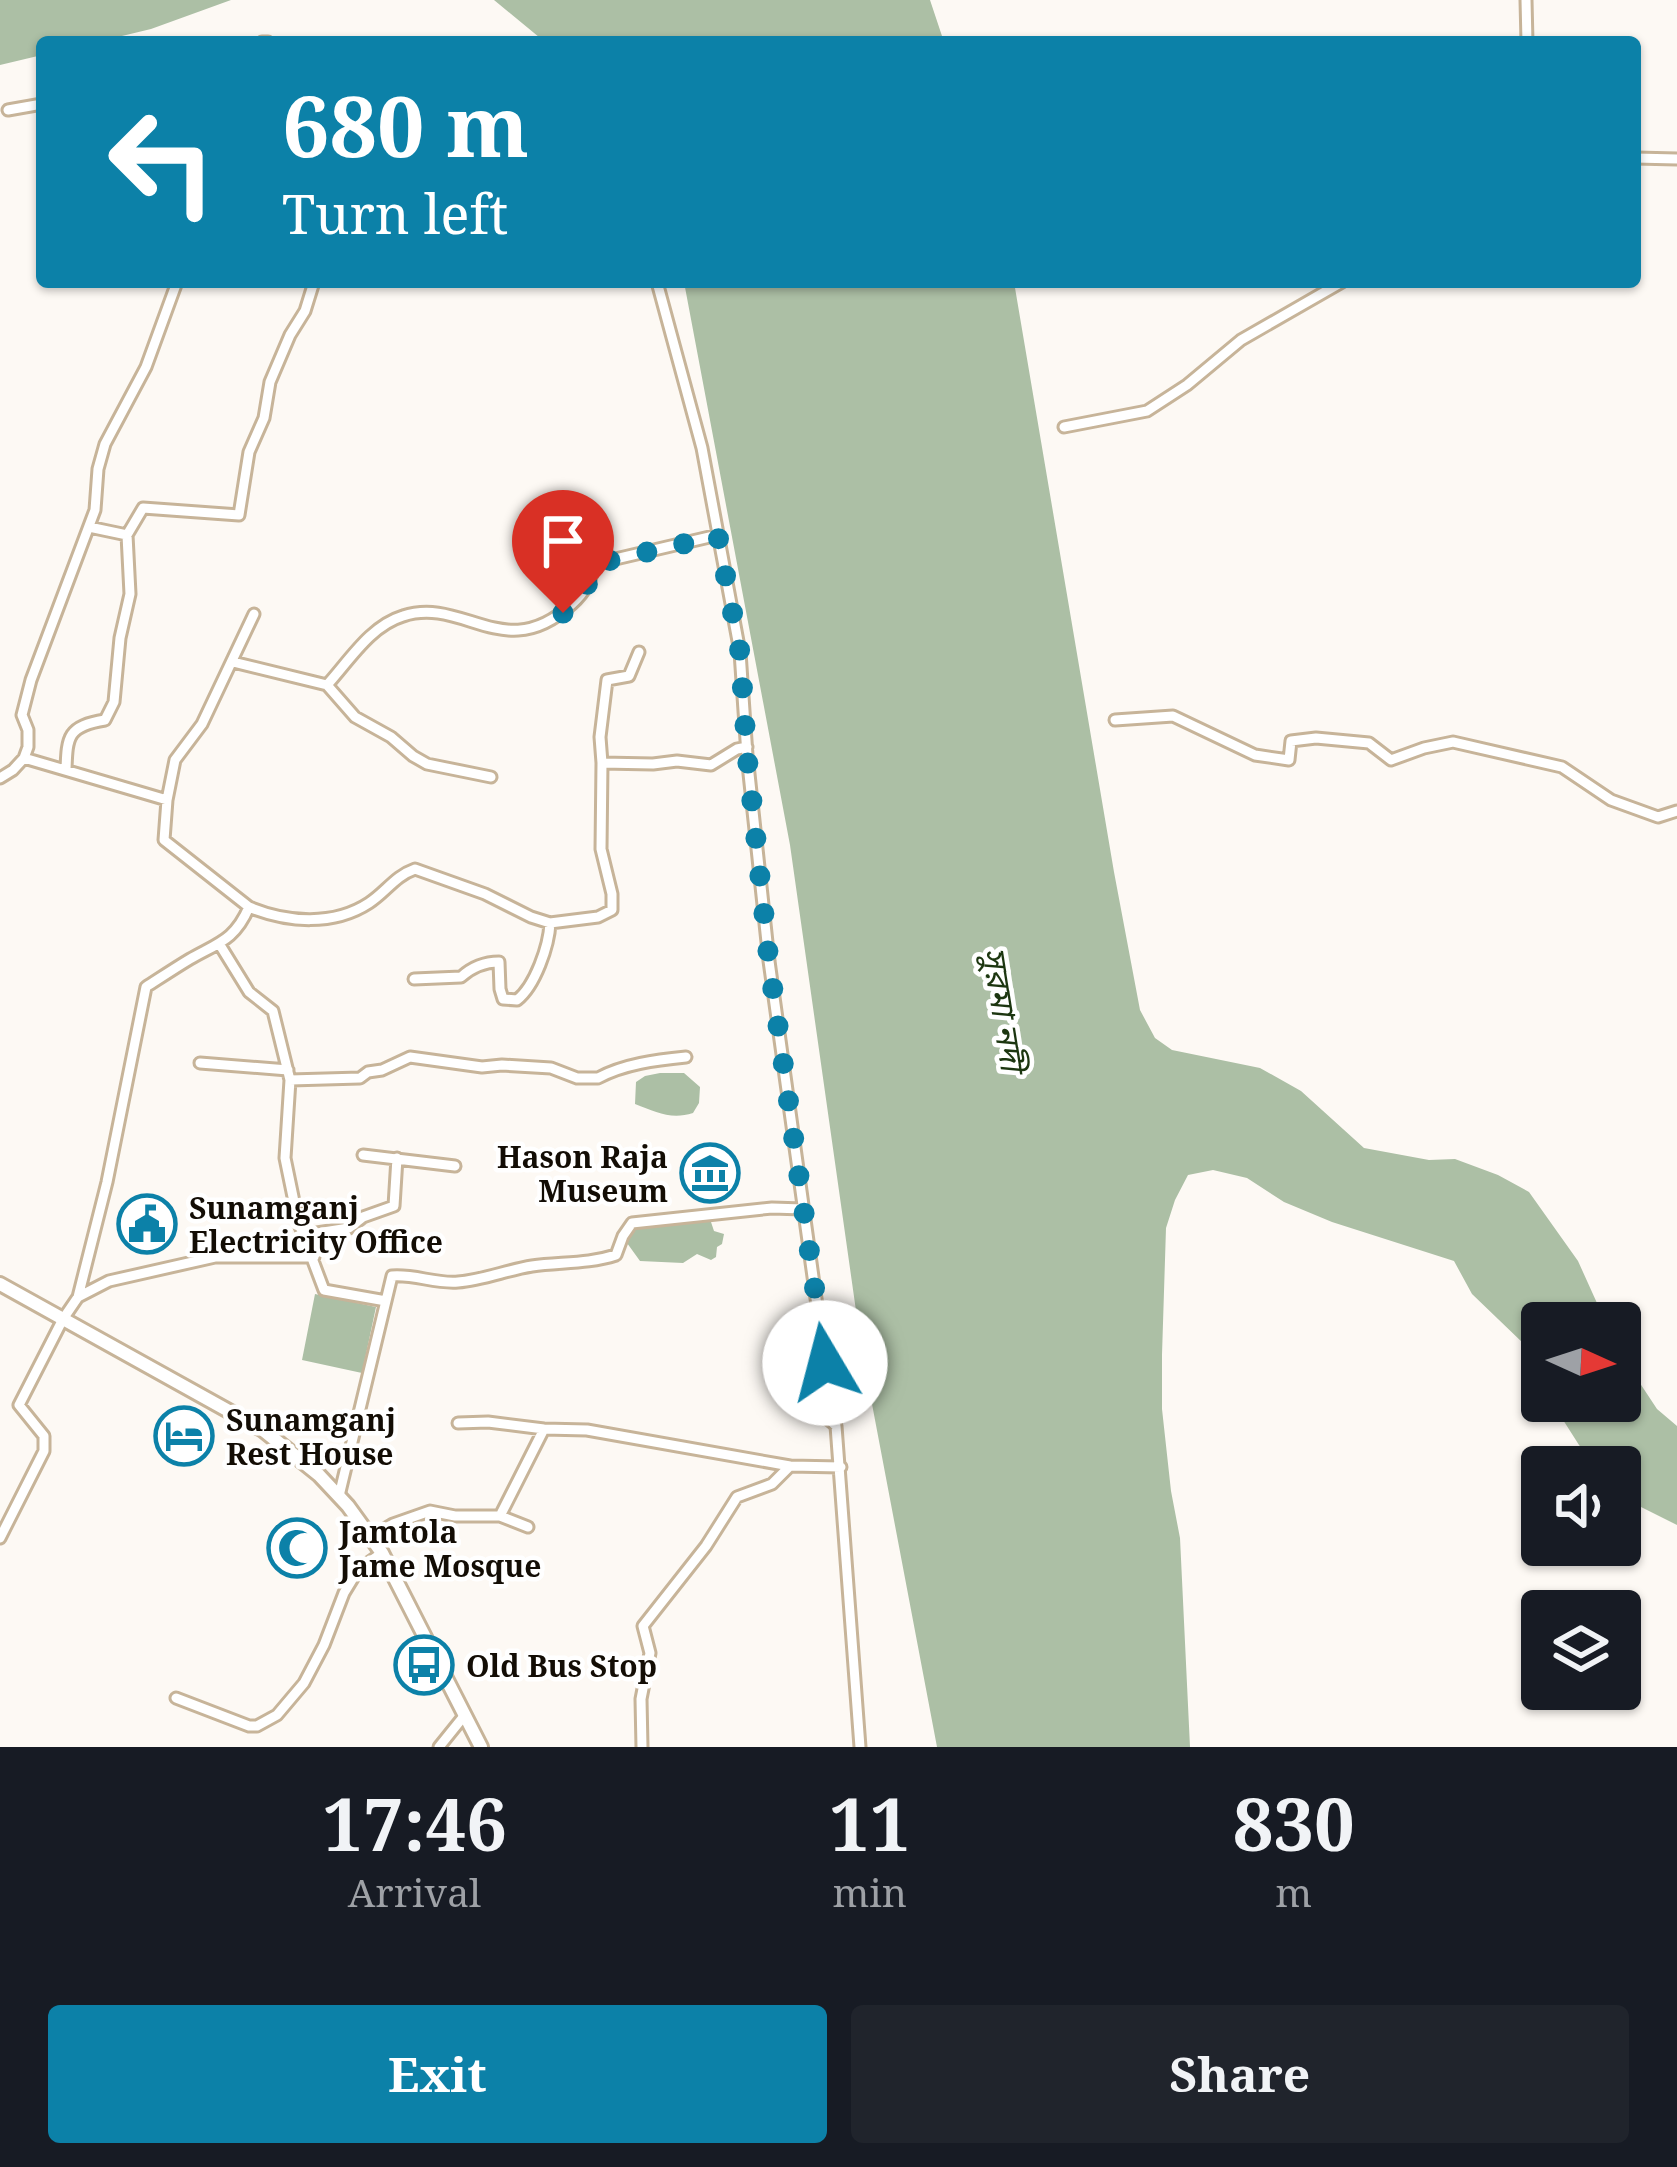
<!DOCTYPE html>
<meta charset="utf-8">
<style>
:root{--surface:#171b24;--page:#20242c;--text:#f1f3f6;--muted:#9ea1a6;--accent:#0c81a8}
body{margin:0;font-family:"Noto Serif","Noto Sans Bengali",serif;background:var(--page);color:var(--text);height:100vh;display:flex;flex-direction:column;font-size:45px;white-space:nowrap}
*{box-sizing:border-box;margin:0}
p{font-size:39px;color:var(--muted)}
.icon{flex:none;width:66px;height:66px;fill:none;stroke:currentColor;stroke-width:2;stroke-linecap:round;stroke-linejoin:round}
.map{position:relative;height:1747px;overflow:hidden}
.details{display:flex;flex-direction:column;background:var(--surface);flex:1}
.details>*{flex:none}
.top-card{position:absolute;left:36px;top:36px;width:1605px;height:252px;border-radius:12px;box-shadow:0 3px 9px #0004;background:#0c81a8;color:#fff;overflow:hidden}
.needle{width:78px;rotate:93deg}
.tools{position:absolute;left:1521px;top:1302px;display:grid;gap:24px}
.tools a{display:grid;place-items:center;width:120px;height:120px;border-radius:12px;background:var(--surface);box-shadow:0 3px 9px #0004;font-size:60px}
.pin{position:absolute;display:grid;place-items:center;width:102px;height:102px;color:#fff;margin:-123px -51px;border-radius:50% 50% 50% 0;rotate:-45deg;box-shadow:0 0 12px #0007}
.pin .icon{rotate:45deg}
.me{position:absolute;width:132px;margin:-66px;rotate:352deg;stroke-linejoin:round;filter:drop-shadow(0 0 9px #0008)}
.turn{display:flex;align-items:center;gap:42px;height:252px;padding:0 48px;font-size:54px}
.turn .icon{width:156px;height:156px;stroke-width:2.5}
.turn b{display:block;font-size:84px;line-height:102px}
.eta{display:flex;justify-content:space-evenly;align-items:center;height:204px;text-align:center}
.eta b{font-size:72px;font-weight:700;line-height:84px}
.button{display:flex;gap:24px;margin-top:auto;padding:24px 48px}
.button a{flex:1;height:138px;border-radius:12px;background:var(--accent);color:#fff;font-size:48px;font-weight:700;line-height:138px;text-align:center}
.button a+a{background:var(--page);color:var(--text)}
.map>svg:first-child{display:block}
</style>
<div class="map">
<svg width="1677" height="1747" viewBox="0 0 1677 1747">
<rect width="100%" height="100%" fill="#fdf9f4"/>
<path fill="#acbfa5" d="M0,0H231L151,29L97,42H42V55L0,65Z
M494,0H930L944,42H545Z
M684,282H1014L1114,872L1140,1010L1155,1038L1172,1050L1260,1068L1301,1091L1364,1148L1429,1160L1455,1159L1498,1175L1529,1192L1578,1261L1606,1323H1542V1383L1524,1344L1472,1294L1454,1261L1332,1222L1284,1202L1247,1178L1213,1170L1188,1175L1175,1200L1166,1228L1162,1355V1409L1171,1491L1180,1538L1190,1747H937L861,1346L790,845Z
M660,1073H684L700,1087L699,1103L693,1113C671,1120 656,1112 635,1104L636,1082L645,1076Z
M710,1219L714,1231L724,1234L722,1244L717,1247L716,1257L711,1260L697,1254L683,1263L640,1261L627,1243L636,1225Z
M315,1294L376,1307L362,1373L302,1360Z
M1620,1353L1657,1409L1677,1426V1525L1631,1502L1620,1491V1467H1597L1579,1445L1551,1401H1620Z"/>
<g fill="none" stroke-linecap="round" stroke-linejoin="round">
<g stroke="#c7b499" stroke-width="15">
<path id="minor" d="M1526,0L1527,42
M262,42H268
M8,110L42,104
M1635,158L1677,159
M657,282L702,448L740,652L747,755L769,961L825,1363C820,1369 806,1379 803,1386C798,1402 827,1416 836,1426L860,1747
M1064,427L1147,411L1187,385L1241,340L1342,282
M89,527L127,535L143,508L239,515L249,452L264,418L270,382L290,335L305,311L314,282
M254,614L202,724L175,760L167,800L164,840L249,907C287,923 334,926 369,903C386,892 395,876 415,869L485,894L531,917L550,923L598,917L612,910V894L601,849L602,763
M639,652L629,676L607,680L600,737L602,763L653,764L677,761L711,765L737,749L747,747
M233,662L327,685L355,717L391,737L413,756L427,764L491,777
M327,685C349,661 370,626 403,616C464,596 505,666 572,604C584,593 592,581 594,564L718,535
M1115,720L1173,716L1255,755L1289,760L1291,741L1316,738L1369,743L1391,760L1424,748L1453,742L1562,767L1611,800L1658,817L1677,811
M24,758L167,800
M66,770C67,736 68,726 105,720L114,702L120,638L130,594L127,535
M0,778L13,770L24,758L28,747V730L22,715L31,680L95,510L98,469L105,444L146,367L177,282
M220,945L249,992L273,1011L290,1080L285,1158L298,1221L324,1290L386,1301
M414,979L461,977C472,967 484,962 499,962L500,989L503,999L517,1000C535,986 549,946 550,923
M200,1063L288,1070
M290,1080L360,1078L368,1072L382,1070L410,1057L482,1067L502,1065L551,1068L577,1078H598C624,1064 656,1060 686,1057
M363,1155L455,1166
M304,1235L349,1228L363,1217L394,1206L397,1158
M78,1297L107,1182L146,987C160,978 175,968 190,959C218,943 235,940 249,907
M458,1423L488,1422L544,1429L587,1430L790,1466
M339,1496L392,1276C415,1274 435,1284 458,1282C483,1280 507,1270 532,1266C561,1262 588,1264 616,1255L623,1236L632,1223L772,1208L803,1209
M500,1516L544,1429
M371,1537L393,1524L430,1511L455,1516H500L528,1527
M0,1538L44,1451V1436L19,1405L63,1319L78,1297L109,1281L215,1257H314
M176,1698L249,1726H257L277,1715L304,1683L324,1645L344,1593L358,1570L382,1553
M439,1747L464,1716
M642,1747L641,1699L650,1653L643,1626L706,1546L737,1497L772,1484L790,1466L841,1467"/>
</g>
<g stroke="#c7b499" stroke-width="18">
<path id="major" d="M0,1284L263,1430L319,1475L348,1506L382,1553L481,1747"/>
</g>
<use href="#minor" stroke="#fff" stroke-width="9"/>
<use href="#major" stroke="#fff" stroke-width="12"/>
</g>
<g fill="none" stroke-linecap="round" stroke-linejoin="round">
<path stroke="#0c81a8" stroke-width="21" stroke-dasharray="0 37.8" d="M563,613C578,598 591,586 594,564L718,536L740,652L747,755L769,961L825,1363"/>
</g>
<defs>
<g id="museum-ring" transform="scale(3)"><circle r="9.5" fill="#fff" stroke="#0c81a8" stroke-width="1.5"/><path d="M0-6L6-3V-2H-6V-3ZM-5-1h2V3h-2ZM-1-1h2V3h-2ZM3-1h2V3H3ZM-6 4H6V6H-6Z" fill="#0c81a8"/></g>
<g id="civic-ring" transform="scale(3)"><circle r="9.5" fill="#fff" stroke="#0c81a8" stroke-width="1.5"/><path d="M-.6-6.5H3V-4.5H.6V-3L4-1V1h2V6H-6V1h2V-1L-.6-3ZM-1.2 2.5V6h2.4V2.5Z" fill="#0c81a8"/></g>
<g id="hotel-ring" transform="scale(3)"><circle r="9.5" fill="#fff" stroke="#0c81a8" stroke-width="1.5"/><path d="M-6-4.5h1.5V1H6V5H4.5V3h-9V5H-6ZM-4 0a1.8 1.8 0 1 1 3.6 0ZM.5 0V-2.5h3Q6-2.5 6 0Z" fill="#0c81a8"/></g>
<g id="mosque-ring" transform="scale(3)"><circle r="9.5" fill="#fff" stroke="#0c81a8" stroke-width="1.5"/><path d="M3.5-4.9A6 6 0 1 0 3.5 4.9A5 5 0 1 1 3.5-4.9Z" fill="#0c81a8"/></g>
<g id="bus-ring" transform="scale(3)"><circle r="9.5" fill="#fff" stroke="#0c81a8" stroke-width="1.5"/><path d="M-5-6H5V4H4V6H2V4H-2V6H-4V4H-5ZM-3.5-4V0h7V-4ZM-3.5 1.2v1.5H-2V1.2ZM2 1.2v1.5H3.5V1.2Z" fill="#0c81a8"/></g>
</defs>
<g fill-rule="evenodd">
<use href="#museum-ring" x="710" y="1173"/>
<use href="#civic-ring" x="147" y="1224"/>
<use href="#hotel-ring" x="184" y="1436"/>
<use href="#mosque-ring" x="297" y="1548"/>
<use href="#bus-ring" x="424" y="1665"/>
</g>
<g text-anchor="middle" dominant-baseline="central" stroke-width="9" stroke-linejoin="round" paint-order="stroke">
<g font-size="30" font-weight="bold" fill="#130d05" stroke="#fff" text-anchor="start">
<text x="668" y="1156" text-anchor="end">Hason Raja<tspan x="668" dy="34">Museum</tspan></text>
<text x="189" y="1207">Sunamganj<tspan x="189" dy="34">Electricity Office</tspan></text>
<text x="226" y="1419">Sunamganj<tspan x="226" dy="34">Rest House</tspan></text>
<text x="339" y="1531">Jamtola<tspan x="339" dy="34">Jame Mosque</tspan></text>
<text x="466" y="1665">Old Bus Stop</text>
</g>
<g font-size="33" font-style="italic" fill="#1c3610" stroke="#fff">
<text transform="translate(1004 1009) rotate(81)">সুরমা নদী</text>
</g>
</g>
</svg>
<div class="tools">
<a><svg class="needle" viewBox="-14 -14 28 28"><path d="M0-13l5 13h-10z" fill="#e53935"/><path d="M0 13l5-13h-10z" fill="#9ea1a6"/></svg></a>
<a><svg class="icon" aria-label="sound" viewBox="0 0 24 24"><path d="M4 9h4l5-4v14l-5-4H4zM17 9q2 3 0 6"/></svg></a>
<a><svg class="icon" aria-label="layers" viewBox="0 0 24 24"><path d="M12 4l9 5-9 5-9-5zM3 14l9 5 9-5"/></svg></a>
</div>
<div class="pin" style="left:563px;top:613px;background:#d93025"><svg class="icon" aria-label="arrive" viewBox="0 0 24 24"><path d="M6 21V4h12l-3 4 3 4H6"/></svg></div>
<svg class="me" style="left:825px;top:1363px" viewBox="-20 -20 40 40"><circle r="19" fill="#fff"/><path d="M0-13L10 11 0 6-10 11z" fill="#0c81a8"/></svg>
<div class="top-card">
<div class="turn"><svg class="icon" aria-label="left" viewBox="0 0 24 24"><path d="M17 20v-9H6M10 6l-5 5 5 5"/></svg><div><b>680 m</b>Turn left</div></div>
</div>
</div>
<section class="details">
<div class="eta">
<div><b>17:46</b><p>Arrival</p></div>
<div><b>11</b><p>min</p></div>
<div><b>830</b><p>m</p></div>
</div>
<div class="button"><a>Exit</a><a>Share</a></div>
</section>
